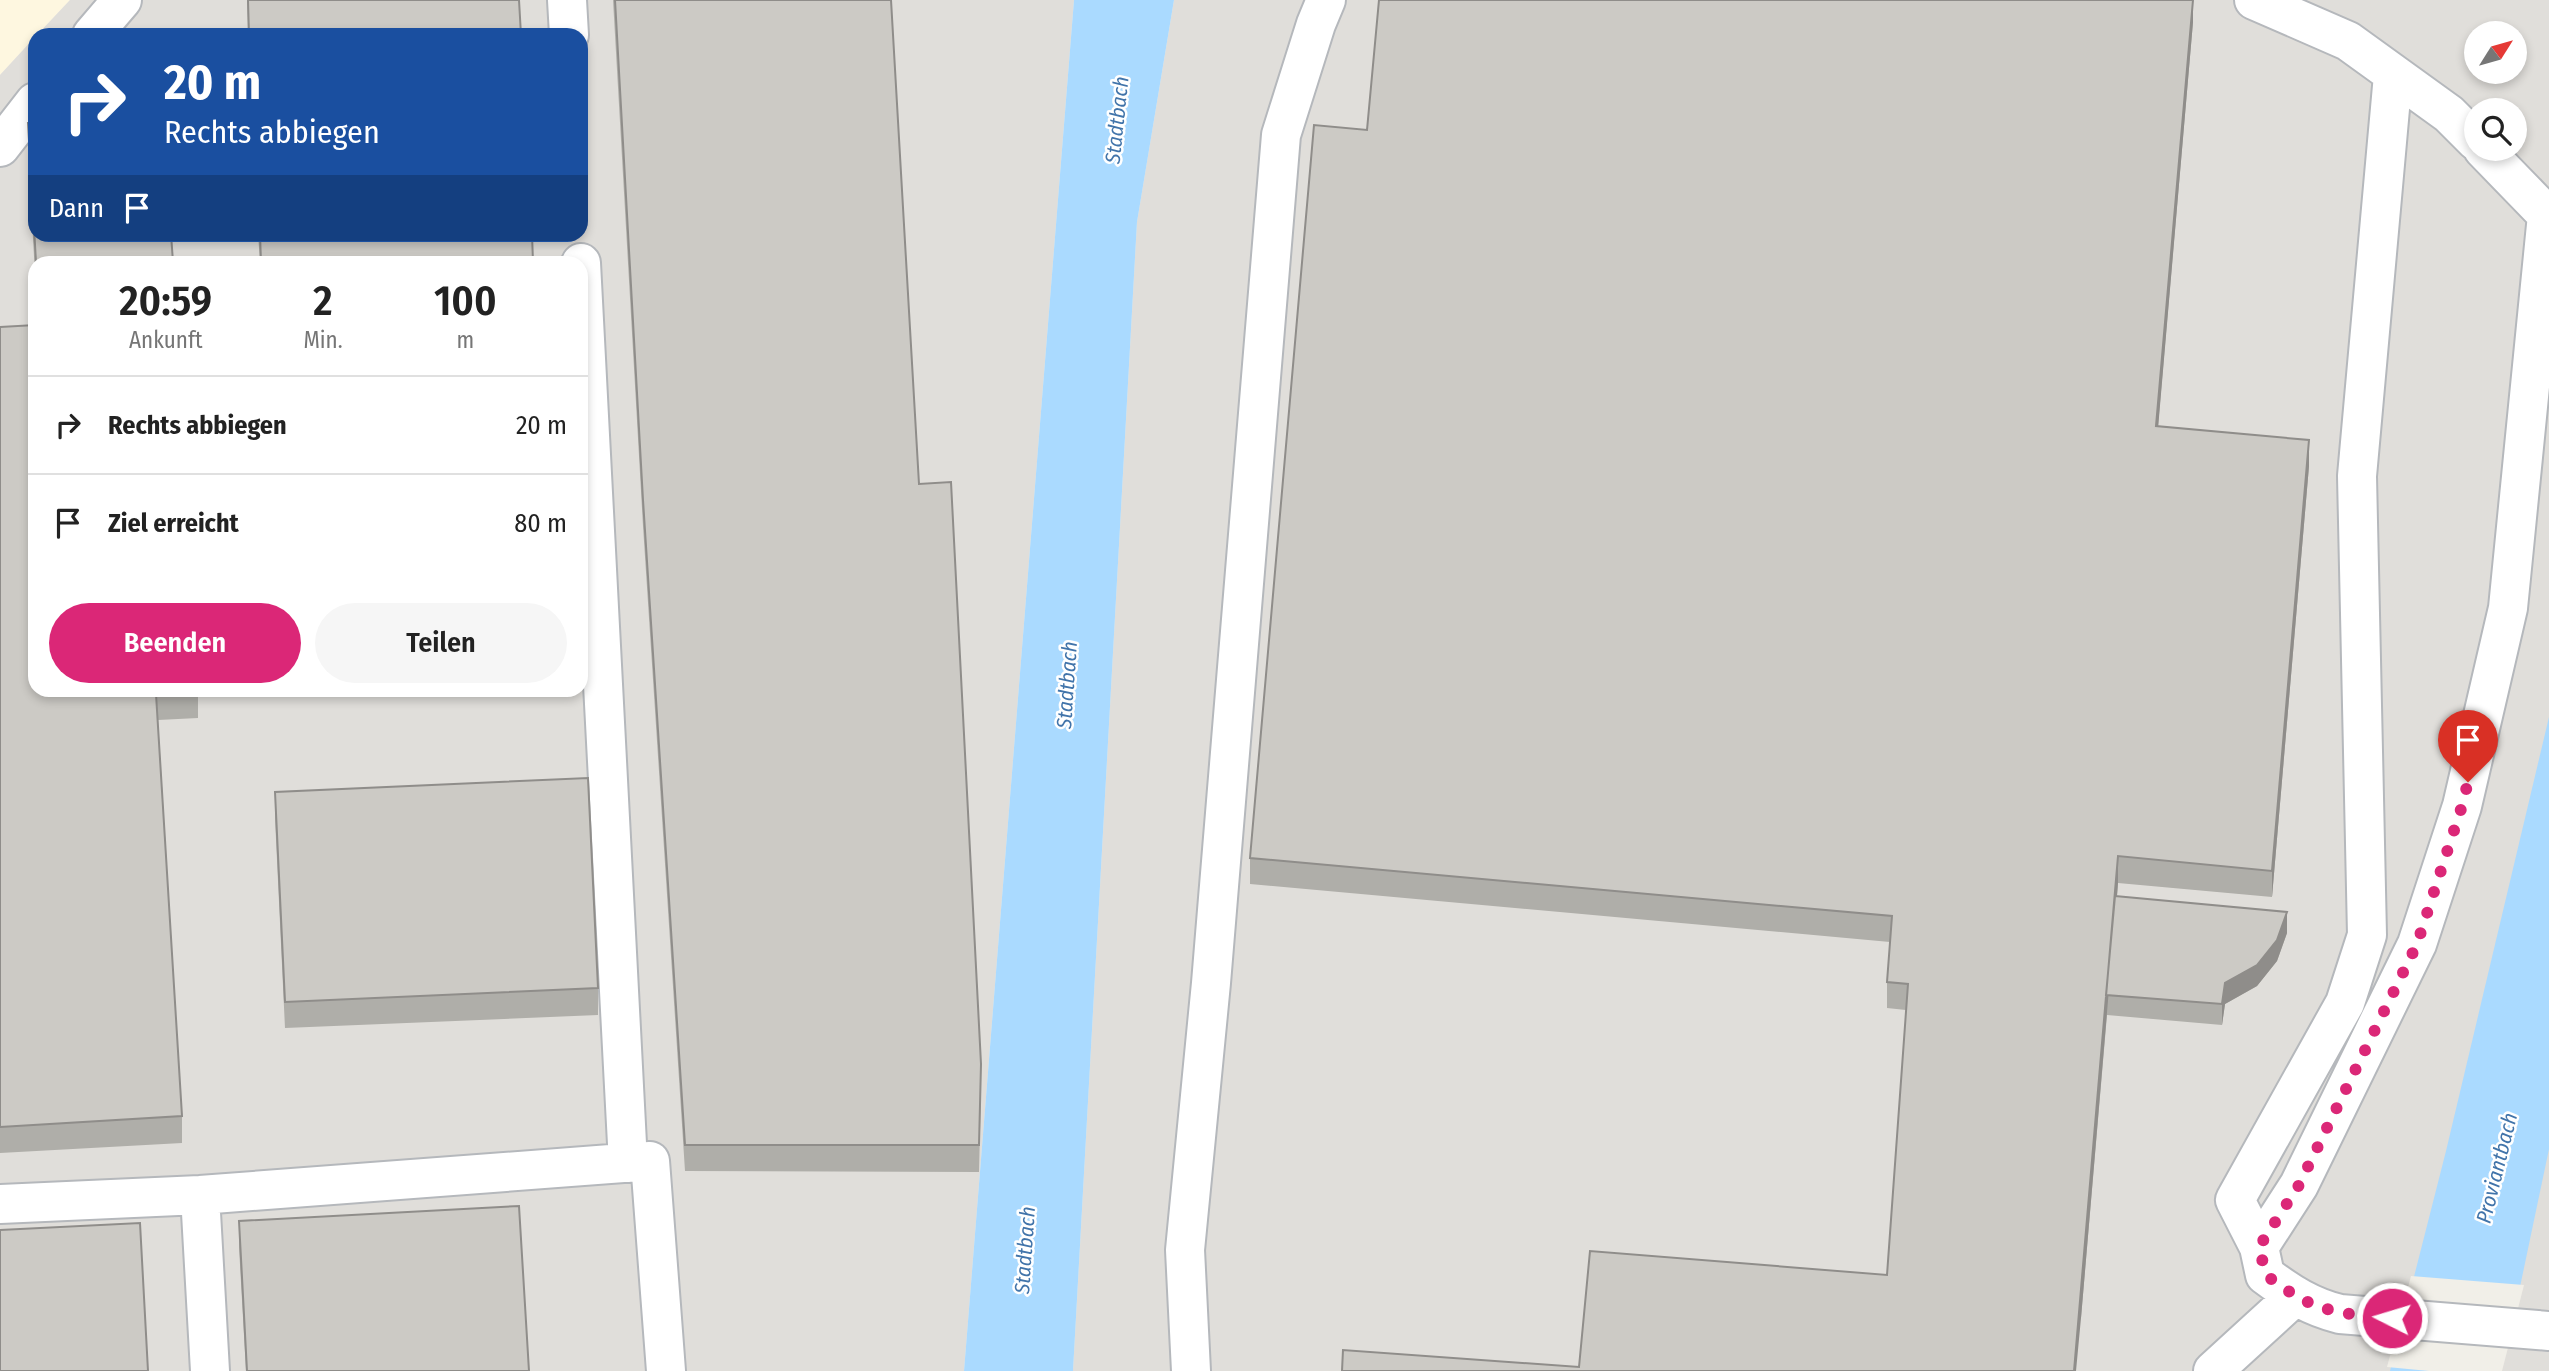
<!DOCTYPE html>
<html lang="de">
<style>
:root{--surface:#fff;--page:#f6f6f6;--text:#222;--muted:#767676;--line:#e0e0e0;--accent:#db2777}
body{margin:0;font-family:"Fira Sans Condensed",sans-serif;background:var(--page);color:var(--text);height:100vh;display:flex;flex-direction:column;font-size:26px;white-space:nowrap}
*{box-sizing:border-box;margin:0}
p{font-size:23px;color:var(--muted)}
.icon{flex:none;width:38px;height:38px;fill:none;stroke:currentColor;stroke-width:2;stroke-linecap:round;stroke-linejoin:round}
.map{position:relative;flex:1;overflow:hidden}
.side{position:absolute;left:28px;top:256px;width:560px;height:441px;display:flex;flex-direction:column;background:var(--surface);border-radius:21px;box-shadow:0 4px 10px #0003}
.side>*{flex:none}
.guide{position:absolute;left:28px;top:28px;width:560px;height:214px;border-radius:21px;box-shadow:0 4px 10px #0003;background:#1a4fa0;color:#fff;overflow:hidden}
.needle{width:46px;rotate:53deg}
.fabs{position:absolute;left:2464px;top:21px;display:grid;gap:14px}
.fabs a{display:grid;place-items:center;width:63px;height:63px;border-radius:50%;background:var(--surface);box-shadow:0 4px 10px #0003;font-size:35px}
.pin{position:absolute;display:grid;place-items:center;width:60px;height:60px;color:#fff;margin:-72px -30px;border-radius:50% 50% 50% 0;rotate:-45deg;box-shadow:0 0 7px #0007}
.pin .icon{rotate:45deg}
.me{position:absolute;width:77px;margin:-38px;rotate:275deg;stroke-linejoin:round;filter:drop-shadow(0 0 5px #0008)}
.turn{display:flex;align-items:center;gap:24px;height:147px;padding:0 21px;font-size:32px}
.turn .icon{width:91px;height:91px;stroke-width:2.5}
.turn b{display:block;font-size:49px;line-height:60px}
.then{display:flex;align-items:center;height:66px;padding:0 21px;background:#0003;gap:14px;font-size:26px}
.eta{display:flex;justify-content:space-evenly;align-items:center;height:119px;text-align:center}
.eta b{font-size:42px;font-weight:600;line-height:49px}
.cta{display:flex;gap:14px;margin-top:auto;padding:14px 21px}
.cta a{flex:1;height:80px;border-radius:42px;background:var(--accent);color:#fff;font-size:28px;font-weight:600;line-height:80px;text-align:center}
.cta a+a{background:var(--page);color:var(--text)}
ul{padding:0;list-style:none}
li{display:flex;align-items:center;gap:21px;height:98px;padding:0 21px;border-top:2px solid var(--line)}
li div{flex:1}
li b{display:block;font-size:26px}
li em{font-style:normal}
.map>svg:first-child{display:block}
</style>
<div class="map">
<svg width="2549" height="1371" viewBox="0 0 2549 1371">
<rect width="100%" height="100%" fill="#f1efe8"/>
<path fill="#fef7e0" d="M0,0H70L0,75Z"/>
<path fill="#e0deda" fill-rule="evenodd" d="M70,0H1074L964,1371H0V75L35,37V234H581V35H37ZM35,262H581V690H35Z
M1174,0H2549V1371H1073L1137,222ZM2476,33H2515V72H2476ZM2476,110H2515V149H2476Z"/>
<path fill="#aadaff" d="M1074,0H1174L1137,222L1073,1371H964Z
M2549,717V1149L2520,1287L2498,1371H2390L2446,1151Z"/>
<path fill="#f1efe8" d="M2411,1276L2524,1285L2502,1371H2429L2387,1367Z"/>
<g fill="none" stroke-linecap="round" stroke-linejoin="round">
<g stroke="#b5b8bc" stroke-width="42">
<path id="minor" d="M567,0L569,35
M2254,0L2348,41L2449,114L2476,141
M92,35L122,0
M0,147L35,102
M2483,149L2547,215L2508,608L2462,806L2417,944L2299,1185L2259,1247L2265,1275C2289,1293 2311,1307 2340,1314L2549,1331
M581,263L628,1163
M200,1195L210,1371
M0,1204L200,1195L650,1161L666,1371
M2259,1247L2235,1200L2345,1003L2367,935L2357,476L2393,75
M1191,1371L1185,1250L1211,983L1281,135L1316,24L1326,0
M2213,1371L2294,1297"/>
</g>
<use href="#minor" stroke="#fff" stroke-width="38"/>
</g>
<path fill="#afaea9" d="M247,0L521,35H248Z
M613,0H891L919,484L981,1090L979,1172L685,1171L643,526Z
M2193,22L2158,426L2309,466L2272,897L2118,883L2117,897L2287,933L2277,961L2257,986L2225,1004L2222,1025L2107,1015L2081,1318L1579,1367L1887,1275L1906,1010L1887,1008V982L1890,942L1250,884V858L1367,130Z
M28,123L173,262H35V274L28,150Z
M258,234H532L533,262H260Z
M0,327L198,690V718L158,720L182,1116V1143L0,1153Z
M275,792L598,988V1015L285,1028L275,818Z
M239,1221L529,1371H246L239,1247Z"/>
<path fill="#8f8d8a" d="M2193,0V22L2156,452V426Z
M2309,440V466L2272,897V871Z
M2118,856V883L2081,1318L2076,1371H2074Z
M2287,912V933L2277,961L2257,986L2225,1004L2222,1025V1004L2225,983Z"/>
<path fill="#cccac5" stroke="#8f8d8a" stroke-width="2" d="M248,0H519L521,35H249Z
M615,0H891L919,484L951,482L981,1064L979,1145H685L643,500Z
M1379,0H2193L2156,426L2309,440L2272,871L2118,856L2074,1371H1342L1343,1350L1579,1367L1590,1251L1887,1275L1908,984L1887,982L1892,916L1250,858L1314,125L1367,130Z
M28,123H35V234H171L173,262H36Z
M260,234H532L533,262H261Z
M35,325V690H198V691L156,694L182,1116L0,1127V327Z
M588,778L598,988L285,1002L275,792Z
M2115,896L2287,912L2277,940L2257,965L2225,983L2222,1004L2106,995Z
M519,1206L529,1371H247L239,1221Z
M140,1223L148,1371H0V1230Z"/>
<g fill="none" stroke-linecap="round" stroke-linejoin="round">
<path stroke="#db2777" stroke-width="12" stroke-dasharray="0 21.6" d="M2392,1318C2333,1313 2314,1312 2266,1275L2259,1247L2299,1185L2417,944L2462,806L2468,782"/>
</g>
<g text-anchor="middle" dominant-baseline="central" stroke-width="5" stroke-linejoin="round" paint-order="stroke">
<g font-size="21" font-style="italic" fill="#4174aa" stroke="#fff">
<text transform="translate(1117 120) rotate(-84)">Stadtbach</text>
<text transform="translate(1067 685) rotate(-86)">Stadtbach</text>
<text transform="translate(2497 1168) rotate(-76)">Proviantbach</text>
<text transform="translate(1025 1250) rotate(-86)">Stadtbach</text>
</g>
</g>
</svg>
<div class="fabs">
<a><svg class="needle" viewBox="-14 -14 28 28"><path d="M0-13l5 13h-10z" fill="#e53935"/><path d="M0 13l5-13h-10z" fill="#767676"/></svg></a>
<a><svg class="icon" aria-label="search" viewBox="0 0 24 24"><circle cx="10" cy="10" r="6"/><path d="M15 15l6 6"/></svg></a>
</div>
<div class="pin" style="left:2468px;top:782px;background:#d93025"><svg class="icon" aria-label="arrive" viewBox="0 0 24 24"><path d="M6 21V4h12l-3 4 3 4H6"/></svg></div>
<svg class="me" style="left:2392px;top:1318px" viewBox="-20 -20 40 40"><circle r="17" fill="#db2777" stroke="#fff" stroke-width="3"/><path d="M0-11L8 9 0 5-8 9z" fill="#fff"/></svg>
<div class="guide">
<div class="turn"><svg class="icon" aria-label="right" viewBox="0 0 24 24"><path d="M7 20v-9h11M14 6l5 5-5 5"/></svg><div><b>20 m</b>Rechts abbiegen</div></div>
<div class="then">Dann<svg class="icon" aria-label="arrive" viewBox="0 0 24 24"><path d="M6 21V4h12l-3 4 3 4H6"/></svg></div>
</div>
<section class="side">
<div class="eta">
<div><b>20:59</b><p>Ankunft</p></div>
<div><b>2</b><p>Min.</p></div>
<div><b>100</b><p>m</p></div>
</div>
<ul>
<li><svg class="icon" aria-label="right" viewBox="0 0 24 24"><path d="M7 20v-9h11M14 6l5 5-5 5"/></svg><div><b>Rechts abbiegen</b></div><em>20 m</em></li>
<li><svg class="icon" aria-label="arrive" viewBox="0 0 24 24"><path d="M6 21V4h12l-3 4 3 4H6"/></svg><div><b>Ziel erreicht</b></div><em>80 m</em></li>
</ul>
<div class="cta"><a>Beenden</a><a>Teilen</a></div>
</section>
</div>
